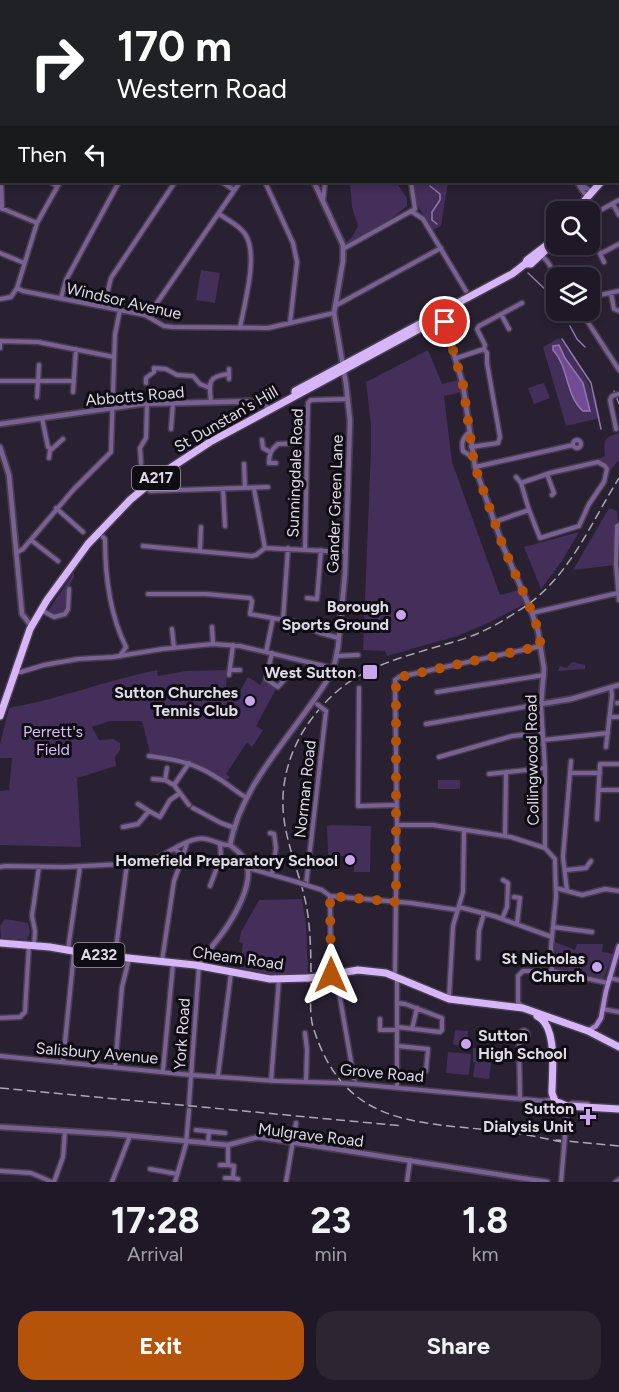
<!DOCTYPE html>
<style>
:root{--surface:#1f1826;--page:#2c2532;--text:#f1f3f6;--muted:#a1a0a7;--line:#3c3743;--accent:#b45309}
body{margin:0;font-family:Figtree,sans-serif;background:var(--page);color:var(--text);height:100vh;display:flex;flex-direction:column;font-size:22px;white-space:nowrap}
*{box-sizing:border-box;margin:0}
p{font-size:20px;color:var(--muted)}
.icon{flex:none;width:33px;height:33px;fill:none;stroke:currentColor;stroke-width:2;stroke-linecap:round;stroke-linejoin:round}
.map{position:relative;height:1182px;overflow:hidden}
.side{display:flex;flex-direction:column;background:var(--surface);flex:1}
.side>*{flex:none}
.top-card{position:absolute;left:0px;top:0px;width:620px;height:183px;box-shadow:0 3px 9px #0003,0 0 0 2px var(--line);background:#202124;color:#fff;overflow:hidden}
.fabs{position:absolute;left:546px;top:201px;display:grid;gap:12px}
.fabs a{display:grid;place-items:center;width:54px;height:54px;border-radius:12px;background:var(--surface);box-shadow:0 3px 9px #0003,0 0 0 2px var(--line);font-size:30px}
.pin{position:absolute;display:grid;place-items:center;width:51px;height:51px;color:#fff;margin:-26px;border:3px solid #fff;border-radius:50%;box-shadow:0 2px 6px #0007}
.me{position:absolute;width:66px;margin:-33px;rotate:0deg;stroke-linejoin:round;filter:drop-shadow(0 0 4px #0008)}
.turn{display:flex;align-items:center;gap:21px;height:126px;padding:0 18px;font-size:27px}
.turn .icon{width:78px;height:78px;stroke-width:2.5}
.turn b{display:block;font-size:42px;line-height:51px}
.then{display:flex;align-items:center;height:57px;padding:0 18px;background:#0003;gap:12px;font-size:22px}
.eta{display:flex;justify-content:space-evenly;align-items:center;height:102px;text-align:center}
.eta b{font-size:36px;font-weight:700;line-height:42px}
.button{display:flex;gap:12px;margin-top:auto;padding:12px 18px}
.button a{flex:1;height:69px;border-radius:18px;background:var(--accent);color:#fff;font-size:24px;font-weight:700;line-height:69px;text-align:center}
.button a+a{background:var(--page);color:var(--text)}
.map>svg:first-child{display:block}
</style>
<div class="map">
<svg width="619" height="1182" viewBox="0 0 619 1182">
<rect width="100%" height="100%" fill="#292032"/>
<path fill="#442e5a" d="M478,0H598L479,2Z
M350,182H396L407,198V206L392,218L347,244L345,243L352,237L358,226L352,207Z
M431,182H448L441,226L433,230L417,205L414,185Z
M201,270L220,273L215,303L196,300Z
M559,338L575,357L596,399L600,418L566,426L543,347Z
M428,350L442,384L459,380L462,392L444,396L452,462L500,595L518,590L525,604L486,624L457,636L387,656L385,651L363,650L371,448V425L366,382Z
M544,383L550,398L534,404L528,388Z
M619,433V460L610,471L607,465L598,459L605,456C604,439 603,438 619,433Z
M609,508L617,511L618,522H616L615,565L573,570Z
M579,532L562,561L541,589L524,547Z
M74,572V577L68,589L65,613L53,615L48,611Z
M574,662L585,665V669L558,671L560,666L567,668L571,663Z
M157,670L158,676L186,671L227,670L226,686L238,694L248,677L260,685L263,680L276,689L256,726L263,730L252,747L247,742L226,774L230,777L226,781L215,773L178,757L150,753L142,721H110L92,727L99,740L113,739L120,743V750L115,757L116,766L77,778L81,847L0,845V791L9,790L12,758H0V744L9,708C59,699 107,680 157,670Z
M438,780H460V789H438Z
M331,825L371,826L370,872H354V862L347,861V856H328L327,826Z
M302,899L306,925L308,974L282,976L239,971L243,943L239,942L241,932L259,900Z
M5,919L28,923L30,932L27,940L1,938L0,926Z
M555,942L575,950L577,944H603L602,952L613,954L604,979L555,969L553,958Z
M455,1030L468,1031L467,1046L453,1045Z
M473,1048H489V1062H485L491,1063L489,1079L473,1077L475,1062H473Z
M448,1052L471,1054L469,1075L446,1073Z"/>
<path fill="#714c95" stroke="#9277ad" stroke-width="1.5" d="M559,345L565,358L583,383L590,411H583C565,395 569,367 553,350V346Z"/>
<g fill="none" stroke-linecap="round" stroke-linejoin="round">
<path stroke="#9277ad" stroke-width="1.5" d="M309,0V2
M430,186L440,194V200L432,212V220L437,224
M528,273L548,292L556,304
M561,310L564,315
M570,326L577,339L585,347
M562,339L591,383L601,429
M614,391L619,404"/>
<g stroke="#463e4f" stroke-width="7">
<path id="minor" d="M76,0L77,2
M160,0L161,2
M290,0V2
M360,0L361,2
M476,0L477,2
M41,2L43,0
M120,2L122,0
M0,48L2,44
M0,133H2
M0,138L2,209
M51,182L57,186
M222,182L234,190
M265,182L293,243L297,262L290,323
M577,182L584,193L590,196
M579,184L593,192
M323,201L325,182
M613,204L619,215
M1,208L37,223
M411,211L423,219L466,291
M219,214C228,220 239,225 245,234C259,254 244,305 240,328
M590,216L619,200
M590,234L604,262
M343,249L415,209L411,182
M0,253L24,263
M600,254L619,244
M541,255L547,261L558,278
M17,288L23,291L145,315L164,326L173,327L268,328L334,313
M611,293L614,309L619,311
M590,297L619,291
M61,298L66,280L119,182
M0,299L11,297L17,288L37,223L60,182
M104,306L111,278L175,182
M335,306L441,248
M580,310L619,370
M501,314L509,329
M148,316L240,182
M0,341L38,342L114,357
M0,348V341
M457,358L484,349
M229,369V379
M0,381H74
M146,383V378L154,372V368L166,369L177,375L193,376L200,384L210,388
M73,392L76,349
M37,397L39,365
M211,402C209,383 207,376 229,374
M42,418L48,447L52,449L63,439
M171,429L173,403
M616,429L610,400L612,396L619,394
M470,432C463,437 461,442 463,451L472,457
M262,440L263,448L270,452
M573 444a4 4 0 1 1 8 0a4 4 0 1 1-8 0Z
M471,447L498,443L500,437L487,363V353L484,349L485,345L477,329L479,326L522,303
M49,458L50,450
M598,462L605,466L607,469L604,482L589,504L579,526L540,538L529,510L521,483L550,473Z
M141,463L140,448L146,438L147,404
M276,463H269C269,454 271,450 278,444L307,443
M244,464L245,488
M475,467L573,445
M547,474L554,493L552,495
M516,477L521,483
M223,489L225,526
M254,489L265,548
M150,491L268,487
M56,508L83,532
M494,522L529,510
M619,525L617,526L616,564L619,600
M103,537L105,539C105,575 110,615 126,647L120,656
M31,540L58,561
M143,546L252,556L256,555L265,548
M265,548L346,552
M305,549L308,403L311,400L348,399
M200,551L201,527
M16,553L23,549L74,489L111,452L115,334L120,310
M148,594H206L250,598L252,601L250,614L295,622L320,633L339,638
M307,598L317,599L321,550
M43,611L54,617L65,614L68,609L69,589
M532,613L618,593
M283,620L288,548
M212,627L213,644
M172,629L174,648
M266,652L273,618
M272,653L266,679L278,687L285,679
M337,656L358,655
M230,670H240
M16,672H21L44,665L78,659L113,657L162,649L213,644L240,646L333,668
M229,675L233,645
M359,688L358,806L397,805
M437,692L544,675
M617,703H619
M326,711L306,885L322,890L330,896
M610,717H619
M426,724L541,704L545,768V848
M543,740L608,733
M606,747L612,695L611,688
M149,756C174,759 195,763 216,777C227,783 236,792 247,798
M439,757L512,736L542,733
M571,773H600
M489,774L545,768
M153,779L165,780L174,785
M165,780L167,768
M599,790H619
M180,793L189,805
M138,804L149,811
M193,808L221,823L235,828
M597,819L600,764H619
M397,825H433L511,837L545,848L555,859V863L556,897L551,947L552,971
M123,827L138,824L149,811L160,817L170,800L180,793L174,785L189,763
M270,833L274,834L276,848L272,875
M505,836L506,772
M183,856L187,843
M0,867L5,866L65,867L143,863C163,859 178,842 197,839C209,836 219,846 230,845
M248,868L297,882
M566,870L586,868L591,861
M210,886L221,857L220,844
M556,888L582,895L605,889L619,891
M567,891L563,857L571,761
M330,896L411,903L458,910
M330,896L331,975
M514,897L520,898L517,924
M459,907L494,916L552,937
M502,919L507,907L508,883L503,880
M553,927L592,932
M34,945L35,931L32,916L39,867
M68,949L80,867
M115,956L127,864
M478,958L479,931L484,913
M162,961L174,881L183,856L175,849
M336,975L355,1084L544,1101L553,1099
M393,976L395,971L397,825L395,680L399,677L541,646
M397,978V1088
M609,978L619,980
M449,998L453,926L463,892L464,830
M397,1003L405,1004
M521,1006L518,1002V976L523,971H552L608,983
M603,1009L619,1012
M0,1018L20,1017L25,1012L29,945
M380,1019V1030H397
M397,1027L440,1032L442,1030V1018L408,1005
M412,1029L417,1008
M520.5 1034a3.5 3.5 0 1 1 7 0a3.5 3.5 0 1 1-7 0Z
M305,1033L307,1050L306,1081
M398,1046L428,1049L426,1071
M0,1056L191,1075L277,1081L341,1083
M63,1062L74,952
M115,1067L122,987L129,959
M163,1071L173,964
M218,1076L231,973
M271,1081L279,979
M520,1099L519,1045L522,1037
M189,1104L199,966
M196,1130L225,1133
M565,1135L567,1106L572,1103L588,1104
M208,1143L209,1131
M228,1145V1165L234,1166L233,1178L238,1179
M220,1165H228
M150,1169L177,1174
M0,1171L31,1173L52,1182
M225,1178H233
M54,1182L63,1157L65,1131
M112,1182L130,1136
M175,1182L186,1144L189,1110
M286,1182L296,1123
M407,1182L410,1160
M561,1182L564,1147"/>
</g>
<g stroke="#463e4f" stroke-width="8">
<path id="tertiary" d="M217,0L218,2
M439,313L447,325L446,327L463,385L475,467L503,546L532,613L538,631L544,669L541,704L571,699L619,685
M436,315L446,327
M0,424L141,404L261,401L269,409
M0,447L9,475L22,614L32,627
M199,966C204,954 213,946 221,935C233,919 255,883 246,862C243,854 236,850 230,845C242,781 297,731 329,677L335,662L338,647L345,574L350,421L346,384L334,313L343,261V245L314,182
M0,1127L113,1134L228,1145L258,1137L547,1182
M616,1182L619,1180"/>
</g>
<g stroke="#463e4f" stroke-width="8">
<path id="secondary" d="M588,1031L596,1026L601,1018L606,991L619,946"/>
</g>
<g stroke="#463e4f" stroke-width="10">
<path id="trunk" d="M618,163L619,162
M582,209L585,200L601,182
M525,264L527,260L552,241
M452,306L512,274L525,264H531L550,246L554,240
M295,395V391L427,320
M0,716L30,629L47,600L88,544L130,500L161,474L210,442L436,320L453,309L456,305
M0,943L50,947L90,954L195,965L270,979L309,978
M317,977L358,970L386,973L449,999L523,1008L588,1031L619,1047
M537,1016C558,1026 552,1072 552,1093L555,1101L567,1106L619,1109"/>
</g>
<use href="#minor" stroke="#7a6193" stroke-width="4"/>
<use href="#tertiary" stroke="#7a6193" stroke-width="4.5"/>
<use href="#secondary" stroke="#ab83d3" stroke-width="4.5"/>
<use href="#trunk" stroke="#d6b6f8" stroke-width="7"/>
<path stroke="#ada7b4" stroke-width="1.5" stroke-dasharray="9 4.5" stroke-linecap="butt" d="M0,1088L403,1126
M556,1140L619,1146
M562,1142C538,1137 515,1132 490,1130C409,1122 344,1122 314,1030C309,1016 311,1000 311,985C311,962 311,939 308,916C303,876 281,839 283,797C284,770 294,743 310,721C345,673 382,663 436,647C450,643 465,639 479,633C497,625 514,614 530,603C572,571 592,521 619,478"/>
<g stroke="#463e4f" stroke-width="7" stroke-linecap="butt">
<path id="minor-bridge" d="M317,704L326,711
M297,882L306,885
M341,1083L355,1084
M564,1147L565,1135"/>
</g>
<g stroke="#463e4f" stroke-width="10" stroke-linecap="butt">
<path id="trunk-bridge" d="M309,978L317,977"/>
</g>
<use href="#minor-bridge" stroke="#7a6193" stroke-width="4"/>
<use href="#trunk-bridge" stroke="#d6b6f8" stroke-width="7"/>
</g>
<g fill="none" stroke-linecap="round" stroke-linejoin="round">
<path stroke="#b45309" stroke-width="10" stroke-dasharray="0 18" d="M331,975L330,896L396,902V678L541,646L535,619L503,546L474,464L463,385L445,322"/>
</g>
<g fill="#c9a5ee" stroke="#0f0c14" stroke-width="2">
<circle cx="401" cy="615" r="6"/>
<rect x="362" y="664" width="16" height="16" rx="3"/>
<circle cx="250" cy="701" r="6"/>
<circle cx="350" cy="860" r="6"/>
<circle cx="597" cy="967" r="6"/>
<circle cx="466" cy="1044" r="6"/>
<path d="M585 1108h6v6h6v6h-6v6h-6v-6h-6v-6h6z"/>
</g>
<g text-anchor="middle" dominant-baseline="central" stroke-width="6" stroke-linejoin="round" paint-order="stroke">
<g fill="#0f0c14" stroke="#a19ca7" stroke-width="1.5">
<rect x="132" y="466" width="48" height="24" rx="4.5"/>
<rect x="73.5" y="943" width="51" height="24" rx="4.5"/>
</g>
<g font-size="15" font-weight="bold" fill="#dfdae6">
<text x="156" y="478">A217</text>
<text x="99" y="955">A232</text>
</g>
<g font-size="16" fill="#dfdae6" stroke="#0f0c14">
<text transform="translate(124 301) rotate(13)">Windsor Avenue</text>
<text transform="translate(135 396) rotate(-5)">Abbotts Road</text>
<text transform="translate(226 419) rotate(-30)">St Dunstan's Hill</text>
<text transform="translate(295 473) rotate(-88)">Sunningdale Road</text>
<text transform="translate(335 504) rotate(-88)">Gander Green Lane</text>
<text transform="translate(532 760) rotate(-91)">Collingwood Road</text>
<text transform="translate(305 789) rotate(-84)">Norman Road</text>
<text transform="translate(238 958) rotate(8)">Cheam Road</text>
<text transform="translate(182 1034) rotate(-86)">York Road</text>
<text transform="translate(97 1053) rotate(5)">Salisbury Avenue</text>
<text transform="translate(382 1073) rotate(5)">Grove Road</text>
<text transform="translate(311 1135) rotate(7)">Mulgrave Road</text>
</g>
<g font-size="16" font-weight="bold" fill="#dfdae6" stroke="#0f0c14" text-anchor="end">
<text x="389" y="606">Borough<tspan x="389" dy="18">Sports Ground</tspan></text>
<text x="356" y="672">West Sutton</text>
<text x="238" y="692">Sutton Churches<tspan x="238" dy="18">Tennis Club</tspan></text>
<text x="338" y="860">Homefield Preparatory School</text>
<text x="585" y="958">St Nicholas<tspan x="585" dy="18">Church</tspan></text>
<text x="478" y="1035" text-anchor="start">Sutton<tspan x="478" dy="18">High School</tspan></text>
<text x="574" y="1108">Sutton<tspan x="574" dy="18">Dialysis Unit</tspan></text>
</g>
<g font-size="16" fill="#d9bcf9" stroke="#0f0c14">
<text x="53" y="731">Perrett's<tspan x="53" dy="18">Field</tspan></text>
</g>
</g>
</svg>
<div class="fabs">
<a><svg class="icon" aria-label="search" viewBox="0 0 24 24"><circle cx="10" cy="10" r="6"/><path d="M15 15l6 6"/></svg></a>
<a><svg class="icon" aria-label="layers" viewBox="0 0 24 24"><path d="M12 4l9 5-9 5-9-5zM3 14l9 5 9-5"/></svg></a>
</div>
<div class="pin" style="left:445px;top:322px;background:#d93025"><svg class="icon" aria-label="arrive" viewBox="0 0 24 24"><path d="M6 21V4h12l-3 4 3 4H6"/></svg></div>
<svg class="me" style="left:331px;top:975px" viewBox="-20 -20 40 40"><path d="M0-17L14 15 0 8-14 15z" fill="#b45309" stroke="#fff" stroke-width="4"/></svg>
<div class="top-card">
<div class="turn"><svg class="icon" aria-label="right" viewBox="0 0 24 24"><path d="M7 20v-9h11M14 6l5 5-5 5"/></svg><div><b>170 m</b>Western Road</div></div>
<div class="then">Then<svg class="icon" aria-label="left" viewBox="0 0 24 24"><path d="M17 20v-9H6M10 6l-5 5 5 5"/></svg></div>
</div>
</div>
<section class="side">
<div class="eta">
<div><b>17:28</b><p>Arrival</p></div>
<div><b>23</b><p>min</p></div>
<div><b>1.8</b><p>km</p></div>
</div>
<div class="button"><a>Exit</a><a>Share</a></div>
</section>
